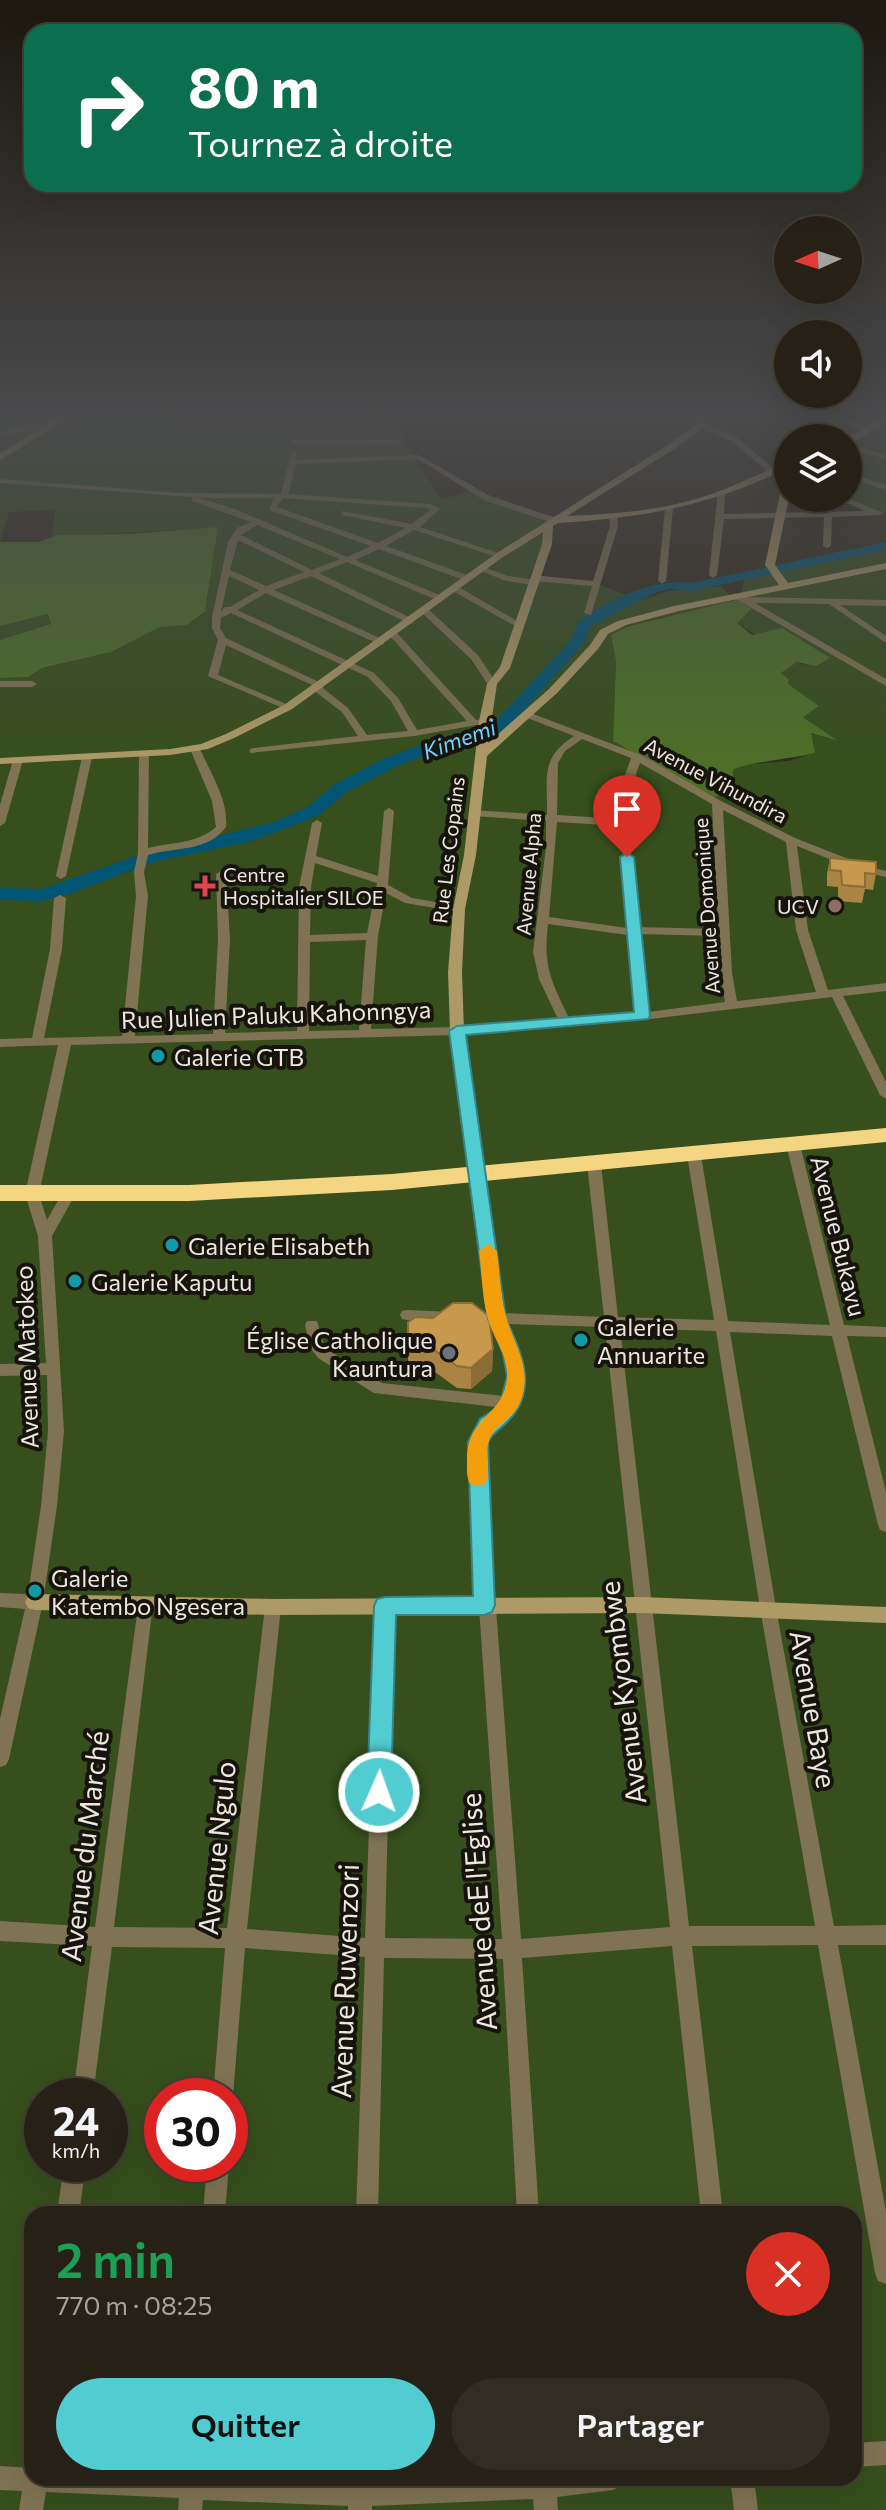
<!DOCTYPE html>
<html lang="fr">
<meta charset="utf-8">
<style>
:root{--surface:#262016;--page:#322d23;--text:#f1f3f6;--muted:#a4a3a1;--line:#423e35;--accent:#51ccd1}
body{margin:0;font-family:Commissioner,sans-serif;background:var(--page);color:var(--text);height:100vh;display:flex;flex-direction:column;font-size:30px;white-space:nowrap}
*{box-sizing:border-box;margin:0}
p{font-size:26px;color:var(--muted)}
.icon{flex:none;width:44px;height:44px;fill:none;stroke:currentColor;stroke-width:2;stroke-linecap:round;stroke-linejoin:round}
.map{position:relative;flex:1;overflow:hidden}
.side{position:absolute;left:24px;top:2206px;width:838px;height:280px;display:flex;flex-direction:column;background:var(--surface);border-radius:24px;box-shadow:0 8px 32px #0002,0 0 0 2px var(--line)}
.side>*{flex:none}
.banner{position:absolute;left:24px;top:24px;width:838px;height:168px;border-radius:24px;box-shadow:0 8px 32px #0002,0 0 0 2px var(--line);background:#0b6e4f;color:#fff;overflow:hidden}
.needle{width:52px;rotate:267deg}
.fabs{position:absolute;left:774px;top:216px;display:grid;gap:16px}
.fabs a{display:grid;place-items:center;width:88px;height:88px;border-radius:50%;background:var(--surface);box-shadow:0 8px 32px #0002,0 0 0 2px var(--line);font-size:40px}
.speed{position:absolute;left:24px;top:2078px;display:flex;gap:16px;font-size:40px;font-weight:700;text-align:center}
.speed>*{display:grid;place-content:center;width:104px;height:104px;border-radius:50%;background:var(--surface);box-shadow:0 8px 32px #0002,0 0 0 2px var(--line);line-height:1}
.speed small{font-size:20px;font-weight:400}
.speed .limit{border:12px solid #d22;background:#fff;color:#111}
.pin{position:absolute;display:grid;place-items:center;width:68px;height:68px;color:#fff;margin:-82px -34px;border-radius:50% 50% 50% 0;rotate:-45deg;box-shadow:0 0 8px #0007}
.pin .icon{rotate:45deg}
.me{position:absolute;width:88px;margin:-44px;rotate:2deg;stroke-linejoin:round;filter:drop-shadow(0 0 6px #0008)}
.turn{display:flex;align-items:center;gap:28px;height:168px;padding:0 32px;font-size:36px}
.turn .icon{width:104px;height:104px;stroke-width:2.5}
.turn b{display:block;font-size:56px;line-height:68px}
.round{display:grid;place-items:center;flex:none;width:84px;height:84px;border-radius:42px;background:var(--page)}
.headline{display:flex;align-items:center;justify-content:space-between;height:136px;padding:0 32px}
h1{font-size:48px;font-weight:600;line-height:60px;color:#1e9e55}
.action{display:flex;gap:16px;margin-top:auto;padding:16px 32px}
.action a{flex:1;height:92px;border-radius:48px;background:var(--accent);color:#111;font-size:32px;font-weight:600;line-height:92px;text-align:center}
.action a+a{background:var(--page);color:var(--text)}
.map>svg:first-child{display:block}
</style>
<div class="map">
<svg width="886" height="2510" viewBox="0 0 886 2510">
<rect width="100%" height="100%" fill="#332b1e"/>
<path fill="#364f1c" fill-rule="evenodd" d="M0,414H400L402,439L442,500L474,489L544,516L547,521L542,545L528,579L599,585L642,600L668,591L721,586L734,600L630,626L611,635L616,661L613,741L725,792L735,789L733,770L740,765L788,761L814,753L810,733L837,741L802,716L819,706L787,684L781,673L797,662L808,666L736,623L744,579L886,550V2510H0V678L28,677L42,668L111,652L160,627L187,625L205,613L218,528L52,536L55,510L9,512L0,542ZM42,2096H110V2164H42ZM162,2096H230V2164H162ZM32,2214H854V2478H32Z
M882,414H886V515L846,498L848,438H842Z
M49,614L51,625L0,640V624Z"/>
<path fill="#4d7028" d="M218,527L205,612L187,625L160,627L111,652L42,668L28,677L0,678V640L51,624L48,614L0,626V542H38L57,535L130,534Z
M739,599L751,609L737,623L752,635L782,628L830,658L816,666L797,662L781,673L789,680L788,684L819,706L803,717L838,741L811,733L815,753C797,758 742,763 733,770L735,789L714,797L613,741L616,661L611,635L630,626Z"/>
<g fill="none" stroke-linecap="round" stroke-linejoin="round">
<path fill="#005574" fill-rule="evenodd" d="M886,542V550L691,591L669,589L657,592L591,626L583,644L504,733L475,743L449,747L397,766L347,792L318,816L252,841L154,862L69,894L42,901L0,900V888L42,889L142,854L271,823L306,808L335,784L385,758L440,738L492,725L571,640L579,621C611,598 651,579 691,583Z"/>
<path fill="#7f7353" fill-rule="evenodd" d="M151,414L229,419L375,420L383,414H392L377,424L229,423Z
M827,414H838L874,429L867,431Z
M59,419L63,421L62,423L0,436V432Z
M702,422L736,437L778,472L771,474L731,441L699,426L698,424Z
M295,439L398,440L402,442L398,444L292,443L291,441Z
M848,444L886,455V459L848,448Z
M291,453H297V460L419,455L490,496L556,518V522H550L484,500L418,459L296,464L288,494L431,504L440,509L420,527L504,555L497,557L414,530L386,546L470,576V580H464L379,549L355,560L442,596L443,598L439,601L347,562L319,573L413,619V623L410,624L311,576L274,590L384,640V644L381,645L266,593L237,610L374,673L398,698L417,730L467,721L388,634L396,632L476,720L488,719V723L414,736L250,753V749L254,748L358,736L342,712L316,692L314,686L226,645L218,675L293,707L285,709L208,676L218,640L212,628V617L228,542L237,528L251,522L192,501V497L0,483V479L180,493L281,494ZM199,498H274L269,510L371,546L347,557L232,508ZM282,498L427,508L430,510L412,524L342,511V515L406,528L378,543L277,507ZM257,525L340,559L312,570L241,535ZM238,540L304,572L266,586L230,570ZM229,576L259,590L230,607H225L221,611ZM231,613L368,677L391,701L408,731L367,735L348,708L324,689L321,683L226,638L220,628L221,618Z
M848,473L886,485V490L848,478Z
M718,491L725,493L724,514L865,511L836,498H847L883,513L879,515L832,517L831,546L827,548L823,546L824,517L724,519L717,575L713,578L709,575Z
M669,506L673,508L666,581L662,584L658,581L665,508Z
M613,514L617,516L618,526L591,615L584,613L592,586L534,581V584L531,585L503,580L477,569L481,566L508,576L530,579L533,575L593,581L610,526L609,516Z
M451,586H457L522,624L515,626L451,590Z
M739,594L746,597L886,600V606L840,605L886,636V643L829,604L755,603L886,679V686L736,599L735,597Z
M421,608H427L478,655L497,684L495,686H489L471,659L421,612Z
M0,681H32L37,684L32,687H0Z
M528,712L641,755L721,801L795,838L866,866L886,871V877L859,871L797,846L808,930L828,990L886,983V991L843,996L886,1082V1099L880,1095L832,997L642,1020L457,1035L71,1045L39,1194L47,1220L64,1190L69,1188L76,1193L52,1236L64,1431L57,1506L43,1602L9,1759L6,1765L0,1767V1719L25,1609L0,1607V1593L28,1594L41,1506L48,1431L47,1375L0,1376V1364L46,1363L38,1236L25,1194L58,1045L0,1047V1039L32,1038L50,949L54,898L60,895L66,898L62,949L44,1038L122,1036L136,896L134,872L138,853L139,754L144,751L149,754L148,848C172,842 197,844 216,827L212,801L190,749L195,746L200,749C210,772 229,801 226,827C208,852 174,847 148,855L144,872L148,896L135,1036L213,1034L218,939L216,874L221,871L226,874L230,939L225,1033L297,1031L299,887L312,823L317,820L322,823L316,856L378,876L384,811L389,808L394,811L388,885L412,898L459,906L465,909L459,912L405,903L386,893L378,936L371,1029L457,1027L558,1019L539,979L533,952L546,847V821L473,816L468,813L473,810L547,815C548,777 539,759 574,736L525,717L523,715ZM582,739L631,758L625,775L621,819L557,815L558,763L565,751ZM640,763L712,804L718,929L638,927C633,881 622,805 640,763ZM723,810L786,842L796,930L816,992L737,1001L732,973ZM557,822L621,826L627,928L549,917ZM315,863L377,883L367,933L310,935L311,887ZM548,924L627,935L636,1013L569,1018C551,980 543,967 548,924ZM639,934L718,936L720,973L725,1002L648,1012ZM366,940L359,1030L309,1031L310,942Z
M87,754L92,757L66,876L61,879L56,876L82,757Z
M18,757L23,760L5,823L0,826V805L13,760Z
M793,1140L800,1144L844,1325L886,1327V1337L847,1336L886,1492V1532L880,1530L878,1525L832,1336L730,1332L776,1608L834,1926L886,1925V1945H838L886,2212V2284L878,2281L875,2273L818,1945L692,1946L723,2214H701L672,1946L522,1958L539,2214H517L503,1959L384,1958L378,2214H356L365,1957L245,1948L233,2096L230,2103V2096H213L225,1948L112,1947L93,2096H73L92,1946L0,1941V1921L95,1927L139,1599L145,1597L151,1599L153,1604L114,1927L227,1928L265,1607L267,1602L273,1600L279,1602L281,1607L247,1929L365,1938L377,1606L379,1601L385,1599L391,1601L393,1606L385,1938L502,1939L469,1463C469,1439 480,1424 496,1407L374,1393L318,1358L310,1347L305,1325L307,1321H317L324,1345L328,1350L382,1383L504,1396C514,1369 502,1349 492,1323L486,1322L484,1318L489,1313L471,1175L478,1170L485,1175L504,1313L604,1317L587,1164L594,1159L601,1164L618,1317L714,1320L687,1155L694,1151L701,1155L728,1321L830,1325L786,1144ZM507,1324L605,1327L670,1927L521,1939L485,1463C484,1417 530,1414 523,1366C521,1351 512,1338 507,1324ZM620,1328L716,1331L760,1608L815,1926H689Z
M407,1310L454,1312L459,1313L461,1317L459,1321L454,1322L407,1320L402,1319L400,1315L402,1311Z
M64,2164H86L79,2214H57Z
M207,2164H229L225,2214H203Z
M886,2441V2465L854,2467V2443Z
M0,2466L32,2468V2478H254L349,2482V2478H373V2483L477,2478H625L621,2486L613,2490L557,2497L558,2510H534L533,2499L372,2506V2510H348V2506L203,2500L202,2510H178L179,2498L46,2492L43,2510H19L22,2491L0,2490Z
M730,2478H754L758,2510H734Z"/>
<path fill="#ae9a67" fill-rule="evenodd" d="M65,414H75L0,460V453Z
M695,414H703L705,426L674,449L567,516C613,514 659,511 702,497C732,488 759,473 788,462V468L780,472L788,477L789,498L775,565L788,583L886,563V569L679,611L626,625L608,634L598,649L557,693L487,756L476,855L465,909L462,972L464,1031L486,1175L478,1180L473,1179L450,1031L448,972L453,909L464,855L479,721L487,684L500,667L542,544L543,532L503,557L292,709L234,738L208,749L170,755L0,764V758L170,749L201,744L226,734L284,705L497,553L668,445L698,423ZM773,475L780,479V494L765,565L779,585L674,606L618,621L600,630L590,645L549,689L488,743L497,684L510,668L552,544L553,526L558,523C636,518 701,508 773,475Z
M886,416V422L848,445V438Z
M35,1594L273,1599L642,1597L886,1607V1623L642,1613L273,1615L35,1610L28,1608L25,1602L28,1596Z"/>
<path fill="#f4d582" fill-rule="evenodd" d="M886,1128V1142L392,1190L189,1201H0V1185H189L392,1174Z"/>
</g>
<path fill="#aa8442" d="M830,858L876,874L873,890L865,889L862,903L838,901V887L827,886V874Z
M408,1339L493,1349L492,1371L471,1389L457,1388L435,1372H416L408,1361Z"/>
<path fill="#8b6b36" d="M493,1349L492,1371L471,1389V1368Z"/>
<path fill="#c6994d" stroke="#8b6b36" stroke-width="2" d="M830,858L876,862V874L865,873V887L842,885L841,871L830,870Z
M453,1303H472L489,1316L493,1349L471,1368L457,1366L434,1350H415L408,1339V1322L416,1317L433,1318Z"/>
<linearGradient id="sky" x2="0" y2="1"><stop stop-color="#1c1810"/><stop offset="0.54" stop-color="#4a4a4c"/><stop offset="1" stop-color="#4a4a4c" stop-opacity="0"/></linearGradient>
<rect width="886" height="766" fill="url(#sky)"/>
<path fill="#51ccd1" stroke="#358588" stroke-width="2" d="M627,853L634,857L650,1016L648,1019L466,1035L506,1319C521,1351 539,1389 509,1420C501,1429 494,1431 488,1442L495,1605L492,1612L484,1615H396L391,1792L388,1800L379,1804L371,1800L367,1792L374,1606L377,1599L385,1597L473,1596L468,1442L480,1419L495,1409L501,1401L507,1376L503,1353L488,1319L449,1031L457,1026L634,1012L620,857Z"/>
<path fill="#f59e0b" d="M488,1244L497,1251C500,1273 500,1298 507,1319C516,1350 533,1369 520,1403C513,1420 494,1424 489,1441C484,1454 492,1470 485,1484L478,1486L470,1484C466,1476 467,1468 467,1459C468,1415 502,1418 507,1379C509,1357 494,1339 488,1319C482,1298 482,1273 479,1251Z"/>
<path fill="#e0444e" stroke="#17140e" stroke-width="3" d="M201 874h8v8h8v8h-8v8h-8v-8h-8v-8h8z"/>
<circle fill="#8d6e63" stroke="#17140e" stroke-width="3" cx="835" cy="906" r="8"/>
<g fill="#0f9aa8" stroke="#17140e" stroke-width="3">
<circle cx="158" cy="1056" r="8"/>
<circle cx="172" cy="1245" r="8"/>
<circle cx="75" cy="1281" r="8"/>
<circle cx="581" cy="1340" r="8"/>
<circle cx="35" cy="1591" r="8"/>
</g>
<circle fill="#6b7280" stroke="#17140e" stroke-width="3" cx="449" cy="1353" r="8"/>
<g text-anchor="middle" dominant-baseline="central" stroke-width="8" stroke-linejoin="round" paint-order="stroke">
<g font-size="20" fill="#ece7df" stroke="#17140e">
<text transform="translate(716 780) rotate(28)">Avenue Vihundira</text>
<text transform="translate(448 850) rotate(-83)">Rue Les Copains</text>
<text transform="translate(528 874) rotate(-85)">Avenue Alpha</text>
<text transform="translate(706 906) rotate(-94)">Avenue Domonique</text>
</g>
<g font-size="20" fill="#ece7df" stroke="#17140e" text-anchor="start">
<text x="223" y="874">Centre<tspan x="223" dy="23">Hospitalier SILOE</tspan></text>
<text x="819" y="906" text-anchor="end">UCV</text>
</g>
<g font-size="22" font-style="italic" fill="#72d1fe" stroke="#17140e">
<text transform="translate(459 739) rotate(-20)">Kimemi</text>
</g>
<g font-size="24" fill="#ece7df" stroke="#17140e">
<text transform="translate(276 1014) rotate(-2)">Rue Julien Paluku Kahonngya</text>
<text transform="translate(839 1236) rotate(76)">Avenue Bukavu</text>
<text transform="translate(26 1357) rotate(-92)">Avenue Matokeo</text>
</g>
<g font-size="24" fill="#ece7df" stroke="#17140e" text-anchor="start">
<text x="174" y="1056">Galerie GTB</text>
<text x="188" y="1245">Galerie Elisabeth</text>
<text x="91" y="1281">Galerie Kaputu</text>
<text x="597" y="1326">Galerie<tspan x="597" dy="28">Annuarite</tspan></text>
<text x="433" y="1339" text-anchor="end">Église Catholique<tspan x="433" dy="28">Kauntura</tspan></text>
<text x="51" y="1577">Galerie<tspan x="51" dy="28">Katembo Ngesera</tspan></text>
</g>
<g font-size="28" fill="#ece7df" stroke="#17140e">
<text transform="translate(622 1693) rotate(-97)">Avenue Kyombwe</text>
<text transform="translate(814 1709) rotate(80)">Avenue Baye</text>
<text transform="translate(84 1846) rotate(-83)">Avenue du Marché</text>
<text transform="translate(216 1848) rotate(-84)">Avenue Ngulo</text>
<text transform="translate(478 1912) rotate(-94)">Avenue deE l'Eglise</text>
<text transform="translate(344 1981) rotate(-88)">Avenue Ruwenzori</text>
</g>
</g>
</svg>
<div class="fabs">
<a><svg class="needle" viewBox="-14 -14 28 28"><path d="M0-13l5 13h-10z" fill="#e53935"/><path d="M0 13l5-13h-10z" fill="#a4a3a1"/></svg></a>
<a><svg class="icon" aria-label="sound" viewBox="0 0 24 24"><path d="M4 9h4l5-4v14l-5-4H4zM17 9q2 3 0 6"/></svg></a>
<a><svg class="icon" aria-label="layers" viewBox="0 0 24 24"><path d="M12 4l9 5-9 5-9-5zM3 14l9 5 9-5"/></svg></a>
</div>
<div class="speed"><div>24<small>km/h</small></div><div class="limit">30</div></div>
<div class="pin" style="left:627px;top:857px;background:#d93025"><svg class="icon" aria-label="arrive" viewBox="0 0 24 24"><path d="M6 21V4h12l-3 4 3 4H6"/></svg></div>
<svg class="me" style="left:379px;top:1792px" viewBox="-20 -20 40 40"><circle r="17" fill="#51ccd1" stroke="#fff" stroke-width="3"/><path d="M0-11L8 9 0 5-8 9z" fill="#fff"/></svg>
<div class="banner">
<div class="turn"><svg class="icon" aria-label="right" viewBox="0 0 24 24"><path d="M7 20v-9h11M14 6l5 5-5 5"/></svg><div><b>80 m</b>Tournez à droite</div></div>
</div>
<section class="side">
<div class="headline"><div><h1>2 min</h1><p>770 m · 08:25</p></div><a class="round" style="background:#d93025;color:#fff"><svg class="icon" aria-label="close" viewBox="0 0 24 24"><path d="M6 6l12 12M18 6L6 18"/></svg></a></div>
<div class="action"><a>Quitter</a><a>Partager</a></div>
</section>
</div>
